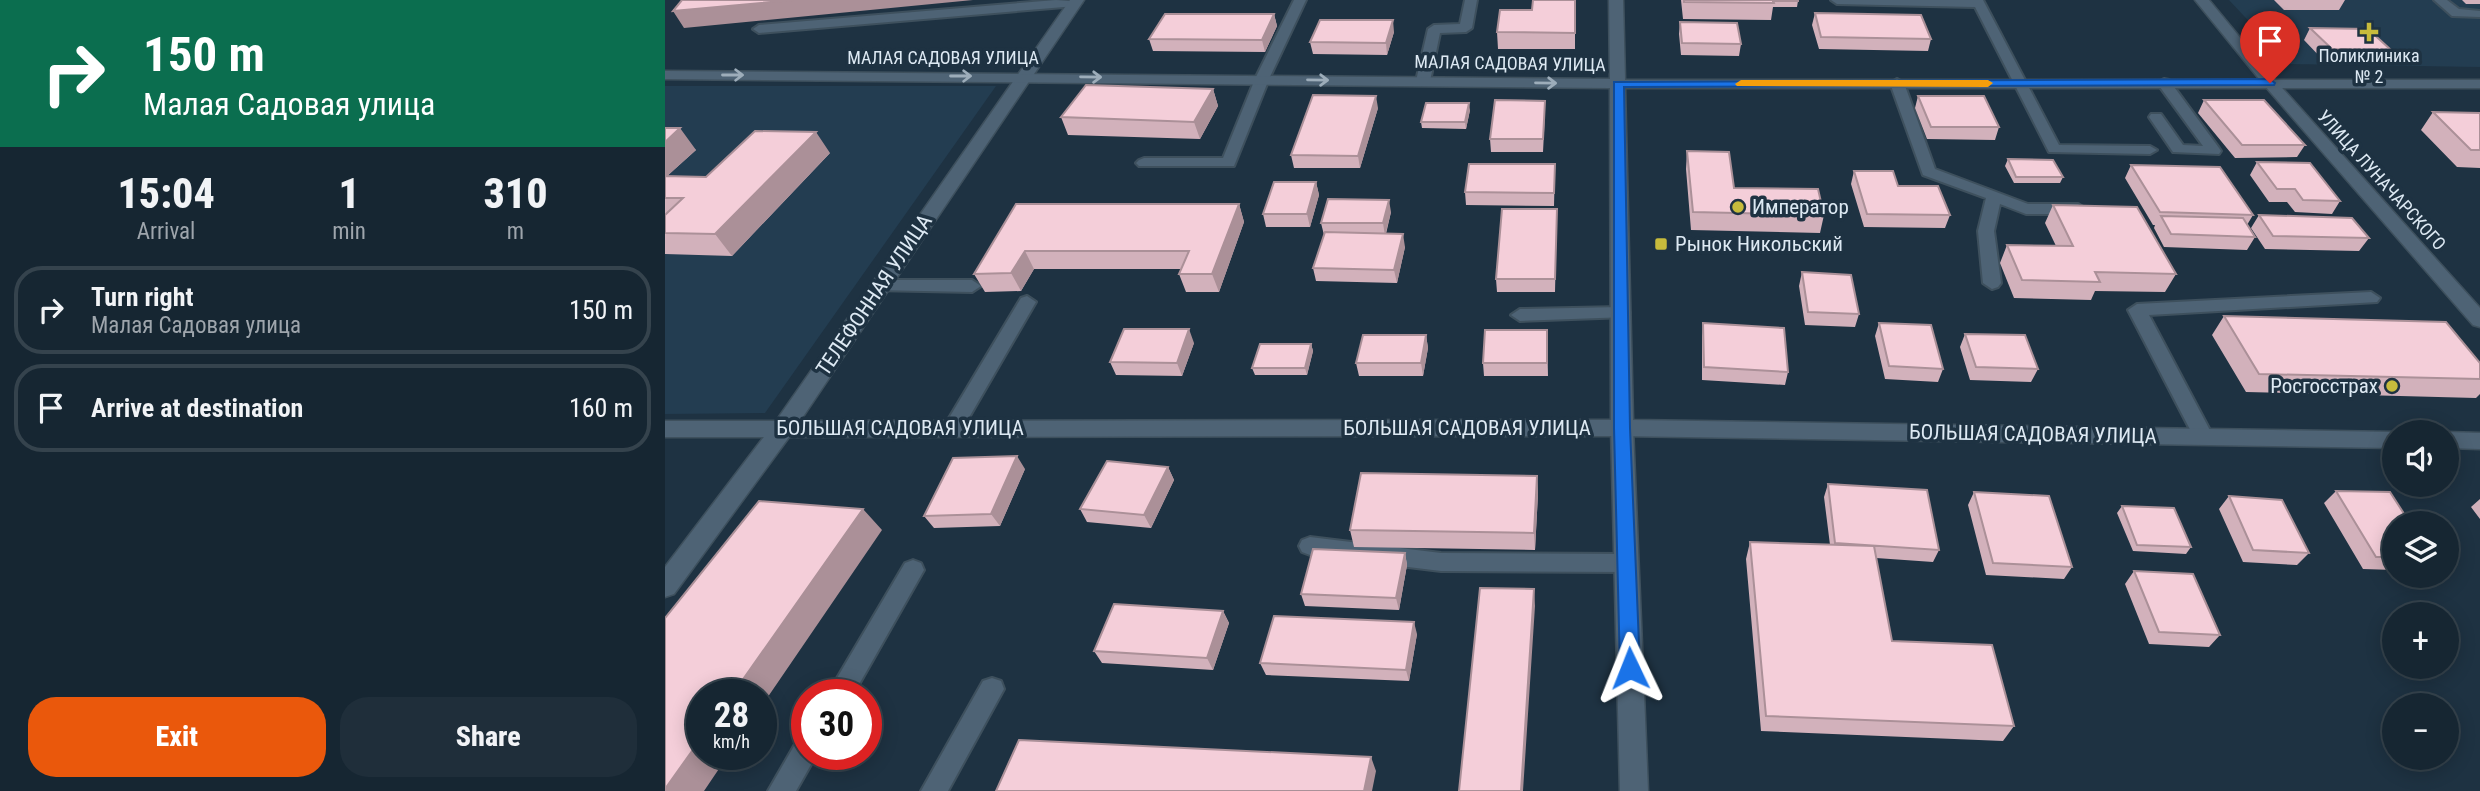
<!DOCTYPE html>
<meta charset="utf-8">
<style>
:root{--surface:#162632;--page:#1f2e3a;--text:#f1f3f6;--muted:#9ea5ac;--line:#35434d;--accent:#ea580c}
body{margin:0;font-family:"Roboto Condensed",sans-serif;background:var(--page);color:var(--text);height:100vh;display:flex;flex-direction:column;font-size:26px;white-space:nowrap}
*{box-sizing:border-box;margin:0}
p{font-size:23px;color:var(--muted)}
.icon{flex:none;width:38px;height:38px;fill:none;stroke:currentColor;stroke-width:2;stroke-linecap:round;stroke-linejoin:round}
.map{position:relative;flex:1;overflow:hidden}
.drawer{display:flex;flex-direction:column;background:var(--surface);width:665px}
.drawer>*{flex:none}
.hud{background:#0b6e4f;color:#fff;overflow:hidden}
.fabs{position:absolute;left:1717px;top:420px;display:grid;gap:14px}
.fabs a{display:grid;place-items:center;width:77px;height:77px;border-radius:50%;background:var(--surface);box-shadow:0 4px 18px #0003,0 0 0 2px var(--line);font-size:35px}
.speed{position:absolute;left:21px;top:679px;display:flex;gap:14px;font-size:35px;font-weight:700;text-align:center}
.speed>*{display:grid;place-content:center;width:91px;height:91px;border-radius:50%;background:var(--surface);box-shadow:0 4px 18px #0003,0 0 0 2px var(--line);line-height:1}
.speed small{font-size:18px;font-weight:400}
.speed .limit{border:10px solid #d22;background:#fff;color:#111}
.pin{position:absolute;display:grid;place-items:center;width:60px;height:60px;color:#fff;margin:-72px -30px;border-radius:50% 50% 50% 0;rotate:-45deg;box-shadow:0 0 7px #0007}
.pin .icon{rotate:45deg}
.me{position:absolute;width:77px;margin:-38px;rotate:358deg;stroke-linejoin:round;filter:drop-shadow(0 0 5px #0008)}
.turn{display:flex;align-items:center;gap:24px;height:147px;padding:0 28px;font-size:32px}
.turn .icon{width:91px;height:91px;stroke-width:2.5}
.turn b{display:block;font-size:49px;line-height:60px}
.eta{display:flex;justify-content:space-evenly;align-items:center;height:119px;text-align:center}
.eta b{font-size:42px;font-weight:800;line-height:49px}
.action{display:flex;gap:14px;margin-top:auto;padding:14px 28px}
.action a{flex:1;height:80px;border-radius:28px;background:var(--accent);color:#fff;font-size:28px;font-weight:800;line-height:80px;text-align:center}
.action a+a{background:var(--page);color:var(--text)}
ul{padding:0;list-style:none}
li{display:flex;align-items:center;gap:21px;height:88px;margin:0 14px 10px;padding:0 14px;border:4px solid var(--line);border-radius:28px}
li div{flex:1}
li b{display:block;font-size:26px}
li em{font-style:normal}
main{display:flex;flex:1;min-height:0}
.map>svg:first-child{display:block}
</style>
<main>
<section class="drawer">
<div class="hud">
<div class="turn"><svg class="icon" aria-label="right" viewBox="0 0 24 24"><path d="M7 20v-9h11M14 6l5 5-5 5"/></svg><div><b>150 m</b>Малая Садовая улица</div></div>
</div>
<div class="eta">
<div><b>15:04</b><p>Arrival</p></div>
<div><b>1</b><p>min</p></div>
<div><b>310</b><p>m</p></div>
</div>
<ul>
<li><svg class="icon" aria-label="right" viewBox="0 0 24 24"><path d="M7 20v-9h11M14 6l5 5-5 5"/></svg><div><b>Turn right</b><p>Малая Садовая улица</p></div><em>150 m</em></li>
<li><svg class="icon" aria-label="arrive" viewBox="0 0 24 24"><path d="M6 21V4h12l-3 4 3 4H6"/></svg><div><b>Arrive at destination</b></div><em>160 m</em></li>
</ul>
<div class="action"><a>Exit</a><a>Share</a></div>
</section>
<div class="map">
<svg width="1815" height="791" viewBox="0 0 1815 791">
<rect width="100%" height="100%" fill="#1e3242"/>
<path fill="#233d51" d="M1564,0H1815V67L1624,64Z
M0,86H331L100,413L0,414Z"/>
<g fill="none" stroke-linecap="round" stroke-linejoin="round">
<g stroke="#3e505d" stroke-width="4">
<path id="lane" d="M391,0L417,2L411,6L94,33L88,29L94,25Z
M629,0H641L604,79L569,166H474L471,163L474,160L479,158H558L590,79Z
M800,0H812L807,28L801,32L775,33L765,81L758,85L753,84L751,81L763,29L769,25L795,24Z
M1166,0H1318L1394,145L1485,146L1492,150L1485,154L1384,152L1310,7L1172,4Z
M1769,0H1782L1794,9L1815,11V17L1787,16Z
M1232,79L1239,83L1270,169L1363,204H1413L1421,209L1413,214H1361L1335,204L1329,231L1336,283L1333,287L1327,289L1318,283L1313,231L1321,198L1258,175L1225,83Z
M1499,79L1504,80L1554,148L1556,151L1554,154L1508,152L1484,117L1486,114H1496L1518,145L1538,146L1492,83Z
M215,280H307L316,286L307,292L209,290L206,286Z
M1706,292L1715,298L1712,302L1484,315L1548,436L1545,441L1538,444L1531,441L1463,310L1472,304Z
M362,296L371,302L295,433L288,435L281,433L278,428L356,298Z
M956,307L962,309L965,313L962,317L855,321L846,315L855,309Z
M645,537L776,553L962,554L970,556L973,563L970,570L962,572L776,571L645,555L637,552L634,546L637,540Z
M248,560L256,563L259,570L188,695H162L240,563Z
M327,678L336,681L339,689L283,791H256L318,681Z
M142,736V754H152L131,791H103L133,739Z"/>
</g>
<g stroke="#3e505d" stroke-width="3">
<path id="street" d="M405,0H419L127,433L9,594L0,597V567L111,421Z
M1530,0H1544L1610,80L1815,308V327L1808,325L1600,86Z
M957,420L965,422L968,428L983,791H955L946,428L949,422Z"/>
</g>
<g stroke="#3e505d" stroke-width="3">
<path id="secondary" d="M944,0H958L960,80H1815V88H960L968,420L1729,432V448L957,436L0,437V421L946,420L945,88L0,79V71L945,79Z
M1780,432H1782L1815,433V449L1782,448Z"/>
</g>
<use href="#lane" fill="#4e6375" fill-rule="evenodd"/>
<use href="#street" fill="#4e6375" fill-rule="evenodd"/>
<use href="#secondary" fill="#4e6375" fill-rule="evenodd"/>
</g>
<path fill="#d2b1bb" d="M910,0V49H833L832,32L867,10Z
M1016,0H1133V1L1132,7H1108L1106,20L1018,19Z
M1609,0H1680L1674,10H1619Z
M1797,0H1815V4H1801Z
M1150,13L1266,39L1263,51L1154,49L1147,25Z
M609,14L612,26L600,52L488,51L484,39Z
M1015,22L1076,44L1074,56L1016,55L1014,34Z
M1645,28L1726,50L1718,62L1659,61L1639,40Z
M729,32L722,55L648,54L645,42Z
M548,89L553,106L535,139L403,135L396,117Z
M1253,96L1334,127L1330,140L1262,139L1250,108Z
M1539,100L1640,145L1632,157L1570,158L1533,113Z
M713,108L695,168H629L626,155Z
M805,110L801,129L757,128L756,122Z
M1768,112L1815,113V168L1792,167L1756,130Z
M880,113L878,152H826L825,139Z
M0,128L31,150L2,176L41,177L165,153L67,256L0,254Z
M1022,151L1069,188L1159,215L1155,233L1026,230L1021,169Z
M1343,159L1398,177L1395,183H1349L1340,166Z
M1592,162L1675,201L1667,214L1630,212L1622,202H1604L1585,175Z
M890,164L889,206L801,205L800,192Z
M1466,165L1588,215L1582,225L1590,237L1582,250L1499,247L1489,228L1490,225H1488L1460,178Z
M1189,171L1233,186L1285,215L1280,228L1199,227L1186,184Z
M651,182L654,195L645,227H601L598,214Z
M351,204H574L579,222L554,292H521L514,274L516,269H369L356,291L320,292L309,274Z
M1388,205L1511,274L1500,292L1430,291L1426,300L1349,298L1335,263L1342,245L1391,246L1380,223Z
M892,209L890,292H832L831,279Z
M726,212L721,234L740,247L732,283L651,281L648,268L659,235L656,223Z
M1594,215L1704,238L1694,251L1600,249L1586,228Z
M1137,272L1194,314L1190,327L1140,325L1134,286Z
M1559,316L1815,379V394L1811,398L1581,392L1547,335Z
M1038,323L1123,372L1120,385L1037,380V336Z
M1214,323L1278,369L1273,382L1220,379L1210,336Z
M882,330L883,376H819L818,363Z
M1300,334L1373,369L1366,382L1305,380L1295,347Z
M761,335L763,348L758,376H694L691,363Z
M529,343L517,376L451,375L445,362Z
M646,344L648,351L642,375H590L587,368Z
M503,467L509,480L486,528L422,522L415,509Z
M360,469L335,526L269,528L259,516Z
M872,476L873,494L870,550L689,547L685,530Z
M1163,484L1274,550L1268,562L1211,558L1227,641L1349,726L1338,741L1096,731L1081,559L1085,542L1165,545L1159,497Z
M1671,491L1729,523V570L1698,569L1659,503Z
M1309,492L1407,567L1399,579L1321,575L1303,505Z
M1564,496L1644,553L1632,565L1578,562L1554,509Z
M1815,499V519L1806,507Z
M1457,506L1526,547L1521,554L1468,551L1452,513Z
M740,553L742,565L734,610L640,606L636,594Z
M1469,571L1555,635L1544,647L1484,644L1460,584Z
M558,611L564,623L548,670L437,663L429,651Z
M752,634L744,681L601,675L595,663Z"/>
<path fill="#ab9098" d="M128,0H308L19,28L8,11Z
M609,14L612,26L600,52L597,40Z
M728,20L729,32L722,55L721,43Z
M548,89L553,106L535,139L529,122Z
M711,96L713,108L695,168L693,156Z
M804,103L805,110L801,129L800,122Z
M15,128L31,150L0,178V142Z
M151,132L165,153L67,256L50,234Z
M651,182L654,195L645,227L642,214Z
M724,200L726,212L720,236L718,223Z
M574,204L579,222L554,292L547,274Z
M738,234L740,247L732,283L729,270Z
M360,251L369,269L356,291L346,273Z
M524,329L529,343L517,376L512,363Z
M761,335L763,348L758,376L756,363Z
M646,344L648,351L642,375L640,368Z
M352,456L360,469L335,526L326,514Z
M503,467L509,480L486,528L479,515Z
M872,476L873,494L870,550L869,533Z
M198,509L217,530L96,707V695H67Z
M740,553L742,565L734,610L731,598Z
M869,589L870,606L858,791H856Z
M558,611L564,623L548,670L542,658Z
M749,622L752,634L744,681L741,670Z
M37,737V754H64L39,791H0V789Z
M706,757L711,771L707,791H699Z"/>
<path fill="#f4ced9" stroke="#ab9098" stroke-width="2" d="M17,0H128L8,11Z
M868,0H910V33L832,32L835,10H867Z
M1019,0H1108L1109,3L1019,2Z
M1108,0H1133V1H1108Z
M1150,13L1256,15L1266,39L1156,37Z
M500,14H609L597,40L484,39Z
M655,20H728L721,43L645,42Z
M1015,22L1072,23L1076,44L1017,43Z
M1645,28L1703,29L1726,50L1667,49Z
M421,85L548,89L529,122L396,117Z
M648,95L711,96L693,156L626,155Z
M1253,96H1319L1334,127H1266Z
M830,100L880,101L878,139H825Z
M1539,100H1599L1640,145H1577Z
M761,103H804L800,122H756Z
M1768,112L1815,113V150H1806Z
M0,128H15L0,142Z
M90,131L151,132L50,234L0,233V215L18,198H0V176L41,177Z
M1022,151L1064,152L1069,188L1153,189L1159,215L1028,212Z
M1343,159L1388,160L1398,177H1351Z
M1592,162L1645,163L1675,201L1638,200L1630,189H1612Z
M804,164H890L889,193L800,192Z
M1466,165L1555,167L1588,215L1495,212Z
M1189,171H1228L1233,186H1273L1285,215L1202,214Z
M609,182H651L642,214H598Z
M663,199L724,200L718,223H656Z
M351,204H574L547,274H514L524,251H360L346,273L309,274Z
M1388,205L1472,207L1511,274L1430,272L1435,282L1357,280L1342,245L1408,246Z
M837,209H892L890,279H831Z
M1594,215L1687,218L1704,238L1608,236Z
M1496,216L1578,218L1590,237L1506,234Z
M660,232L738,234L729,270L648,268Z
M1137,272L1186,275L1194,314L1143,312Z
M1559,316L1781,322L1815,363V379L1594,374Z
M1038,323L1119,328L1123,372L1039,367Z
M1214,323L1266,325L1278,369L1224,366Z
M459,329H524L512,363L445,362Z
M820,330H882V363H818Z
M1300,334L1360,335L1373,369L1311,367Z
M698,335H761L756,363H691Z
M595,344H646L640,368H587Z
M352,456L326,514L259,516L288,458Z
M442,461L503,467L479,515L415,509Z
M696,473L872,476L869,533L685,530Z
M1163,484L1262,490L1274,550L1170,543Z
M1671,491L1725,492L1745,523H1729V557H1711Z
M1309,492L1384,496L1407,567L1328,563Z
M1564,496L1617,500L1644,553L1588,550Z
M94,501L198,509L67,695H37V737L0,789V618Z
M1457,506L1509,508L1526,547L1472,545Z
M1085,542L1209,546L1227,641L1327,645L1349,726L1101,716Z
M648,549L740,553L731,598L636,594Z
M1469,571L1528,574L1555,635L1494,632Z
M815,588L869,589L856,791H794Z
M449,604L558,611L542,658L429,651Z
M609,616L749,622L741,670L595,663Z
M354,740L706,757L699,791H331Z"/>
<defs><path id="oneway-shaft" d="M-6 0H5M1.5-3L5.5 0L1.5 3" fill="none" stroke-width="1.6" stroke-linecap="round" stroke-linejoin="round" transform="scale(1.75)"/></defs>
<g stroke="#9dadba">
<use href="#oneway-shaft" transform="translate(68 75)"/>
<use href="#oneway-shaft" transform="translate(296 76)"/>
<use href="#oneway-shaft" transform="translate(426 77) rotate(1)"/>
<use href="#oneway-shaft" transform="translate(653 80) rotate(1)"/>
<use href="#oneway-shaft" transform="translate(881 83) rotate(1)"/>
</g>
<path fill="#1a73e8" stroke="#114b97" stroke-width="2" d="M1605,79L1610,83L1609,85L959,87L965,428L975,668L972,674L965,677L958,674L955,668L949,428V82Z"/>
<path fill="#f59e0b" d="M1076,80H1323L1328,83L1323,87L1072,86L1070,84Z"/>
<g fill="#c7bb3c" stroke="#1e3242" stroke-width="2.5">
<path d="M1700.5 21.5h7v7h7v7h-7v7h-7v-7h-7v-7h7z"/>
<circle cx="1073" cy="207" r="7"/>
<rect x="989" y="237" width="14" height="14" rx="3.5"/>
<circle cx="1727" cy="386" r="7"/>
</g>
<g text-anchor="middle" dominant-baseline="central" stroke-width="7" stroke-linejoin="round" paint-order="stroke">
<g font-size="18" fill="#dde9f3" stroke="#1e3242">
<text x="1704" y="55">Поликлиника<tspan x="1704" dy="21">№ 2</tspan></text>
</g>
<g font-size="18" fill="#dde9f3" stroke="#1e3242">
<text x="278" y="57">МАЛАЯ САДОВАЯ УЛИЦА</text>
<text transform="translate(845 63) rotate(1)">МАЛАЯ САДОВАЯ УЛИЦА</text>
<text transform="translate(1717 180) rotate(48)">УЛИЦА ЛУНАЧАРСКОГО</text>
</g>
<g font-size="21" fill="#dde9f3" stroke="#1e3242" text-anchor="start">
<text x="1087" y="207">Император</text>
<text x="1010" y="244">Рынок Никольский</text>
<text x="1713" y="386" text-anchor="end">Росгосстрах</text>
</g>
<g font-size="21" fill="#dde9f3" stroke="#1e3242">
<text transform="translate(209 295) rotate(-56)">ТЕЛЕФОННАЯ УЛИЦА</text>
<text x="235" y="428">БОЛЬШАЯ САДОВАЯ УЛИЦА</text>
<text x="802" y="428">БОЛЬШАЯ САДОВАЯ УЛИЦА</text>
<text transform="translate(1368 434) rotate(1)">БОЛЬШАЯ САДОВАЯ УЛИЦА</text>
</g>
</g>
</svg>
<div class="fabs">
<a><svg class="icon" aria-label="sound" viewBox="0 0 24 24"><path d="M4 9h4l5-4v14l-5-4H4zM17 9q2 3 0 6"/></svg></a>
<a><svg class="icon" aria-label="layers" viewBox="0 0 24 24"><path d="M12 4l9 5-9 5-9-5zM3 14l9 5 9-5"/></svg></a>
<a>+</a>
<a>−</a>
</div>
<div class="speed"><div>28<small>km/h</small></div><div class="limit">30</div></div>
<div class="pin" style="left:1605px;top:83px;background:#d93025"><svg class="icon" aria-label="arrive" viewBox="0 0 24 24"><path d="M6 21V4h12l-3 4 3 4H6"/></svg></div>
<svg class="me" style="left:965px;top:668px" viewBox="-20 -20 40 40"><path d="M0-17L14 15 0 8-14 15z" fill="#1a73e8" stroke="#fff" stroke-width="4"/></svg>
</div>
</main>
